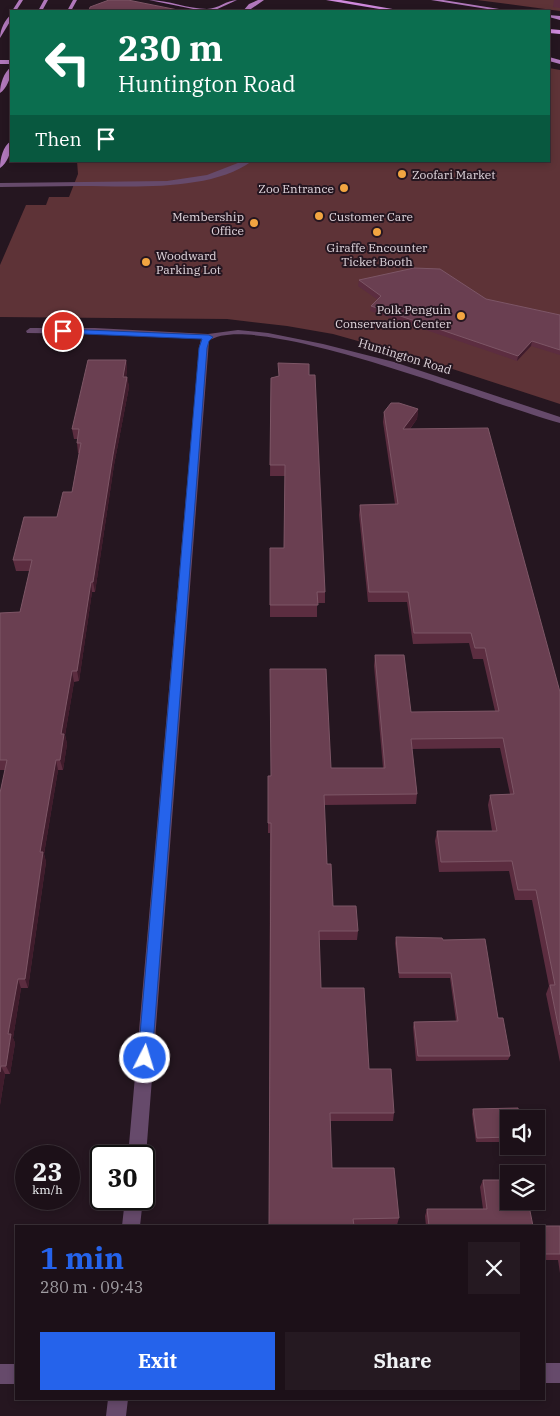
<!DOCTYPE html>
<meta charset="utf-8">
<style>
:root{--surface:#1c1018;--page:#251921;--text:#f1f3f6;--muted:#a09da2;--line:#3a3037;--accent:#2563eb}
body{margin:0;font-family:"IBM Plex Serif",serif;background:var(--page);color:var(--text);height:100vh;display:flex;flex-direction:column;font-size:19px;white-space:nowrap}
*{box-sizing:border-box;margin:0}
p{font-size:16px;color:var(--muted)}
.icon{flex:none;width:28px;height:28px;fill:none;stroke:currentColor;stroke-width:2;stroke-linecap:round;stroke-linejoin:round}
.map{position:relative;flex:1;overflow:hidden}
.side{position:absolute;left:15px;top:1225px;width:530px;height:175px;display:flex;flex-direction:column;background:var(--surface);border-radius:0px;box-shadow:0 2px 8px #0003,0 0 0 1px var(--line)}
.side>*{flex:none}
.guide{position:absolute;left:10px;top:10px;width:540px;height:152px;border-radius:0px;box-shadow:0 2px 8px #0003,0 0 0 1px var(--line);background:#0b6e4f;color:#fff;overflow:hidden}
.tools{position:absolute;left:500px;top:1110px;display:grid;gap:10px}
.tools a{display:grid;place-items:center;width:45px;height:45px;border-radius:0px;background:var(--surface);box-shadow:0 2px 8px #0003,0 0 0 1px var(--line);font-size:25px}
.speed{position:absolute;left:15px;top:1145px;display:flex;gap:10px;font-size:25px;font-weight:700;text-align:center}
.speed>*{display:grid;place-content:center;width:65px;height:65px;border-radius:50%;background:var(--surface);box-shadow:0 2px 8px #0003,0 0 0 1px var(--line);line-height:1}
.speed small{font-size:12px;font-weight:400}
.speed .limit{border:2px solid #111;border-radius:8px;background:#fff;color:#111}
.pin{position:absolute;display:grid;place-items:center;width:42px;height:42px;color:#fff;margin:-21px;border:2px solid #fff;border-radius:50%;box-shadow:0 1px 5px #0007}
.me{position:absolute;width:55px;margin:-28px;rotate:5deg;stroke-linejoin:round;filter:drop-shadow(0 0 4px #0008)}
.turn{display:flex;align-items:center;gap:18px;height:105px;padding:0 25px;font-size:22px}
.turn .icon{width:65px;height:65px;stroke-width:2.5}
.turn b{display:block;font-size:35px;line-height:42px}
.then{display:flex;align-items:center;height:48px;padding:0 25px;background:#0003;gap:10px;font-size:19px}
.round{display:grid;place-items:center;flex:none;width:52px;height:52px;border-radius:0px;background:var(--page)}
.head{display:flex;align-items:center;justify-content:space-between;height:85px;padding:0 25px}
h1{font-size:30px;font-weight:700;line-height:38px;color:var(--accent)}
.cta{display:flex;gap:10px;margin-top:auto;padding:10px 25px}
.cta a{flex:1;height:58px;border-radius:0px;background:var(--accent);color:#fff;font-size:20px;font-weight:700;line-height:58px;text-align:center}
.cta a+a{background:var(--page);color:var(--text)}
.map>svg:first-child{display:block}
</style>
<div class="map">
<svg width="560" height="1416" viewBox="0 0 560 1416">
<rect width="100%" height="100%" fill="#251620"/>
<path fill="#5e3337" d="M477,0H560V11Z
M549,68L560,70V404L422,359L333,334L287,326L227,319L0,317V265L26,205H46L49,197H69L78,174L77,161H549Z"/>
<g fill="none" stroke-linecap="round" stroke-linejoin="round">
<path fill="#664a6b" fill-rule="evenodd" d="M243,161H252C210,192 131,186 80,186C54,186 27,187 0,187V183L167,181L207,175Z
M30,328H95L208,334L238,330L268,333L323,344L394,362L560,417V423C501,408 253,308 209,341L146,1156L144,1161V1156H128L199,348L201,339L95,334L27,333L26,331Z
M125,1199H143L140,1226H122Z
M544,1363H560V1383H544Z
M0,1364H16V1384H0Z
M108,1399H128L126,1416H106Z"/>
<path fill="#b178bc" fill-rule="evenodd" d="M19,0H23L16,11H12Z
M44,0H48L42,11H38Z
M73,0H77L71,11H67Z
M149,0C168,0 188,9 207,9C218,9 227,0 237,0L213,11H203Z
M258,0H264L248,11H243L249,4Z
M431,0H443L512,11H500Z
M11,15V20L0,38C0,30 5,19 11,15Z
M549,15L560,16V20L549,17Z
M549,57L560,60V64L549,61Z
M0,60H11V64H0Z
M11,67C12,76 7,88 0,93C0,84 4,72 11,67Z
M11,141C12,150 8,163 0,168C0,159 3,146 11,141Z"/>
<path fill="#cf8adc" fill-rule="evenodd" d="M326,0H341L404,11H391Z
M549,29L560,30V34L549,33Z"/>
</g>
<path fill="#5c2d40" d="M554,0H560V8L553,7Z
M359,280L486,299L560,315V355L531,346L517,361L370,311L371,306L378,300L358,286Z
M126,360L127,370L126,377H127L129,387L114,465L95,592H92L79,681L74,682L65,735L67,744L63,770H58L44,854L46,862L28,988H21L13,1038L15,1043L10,1074H5L0,1105V793L5,770H0V613L20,612L30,571H16L13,560L57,517L72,492L79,453H78L77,443V439H74L72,429Z
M271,378L325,592V603H317V617H270V548H284L285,476H270Z
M418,409L417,419L410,429L560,692V1062L546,994L549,986L532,900H515L509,871L439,872L435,841L437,831H492L488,805L490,795L510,794L500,748L412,749L417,794L416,804L324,805L327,864L333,906L358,931L357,940H319L321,988L369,1069L394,1113L393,1121H330L332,1168L399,1218L397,1225L269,1226L270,833H268V776L331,768H383L374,666L375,655L411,712L495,711L483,659H473L469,643L413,644L407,602H368L359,515L360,505L395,504L383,422L384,412Z
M396,937L443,940L498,1018L510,1056L508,1060L416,1061L413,1027L414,1022L456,1021L450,978H399L395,943Z
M473,1109L509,1119V1142H476L472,1114Z
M483,1180L533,1226H560V1273L558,1260H544V1226H426L425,1216L427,1209H483L480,1187Z"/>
<path fill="#401c2c" d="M532,341L531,346L517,361L518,356Z
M126,360L127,370L124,387L123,377Z
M127,377L129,387L114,465L95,592L93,582L113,455Z
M418,409L417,419L402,439L403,429Z
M91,582L92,592L79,681L77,671Z
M72,671L74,682L65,735L67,744L63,770L60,760L61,734Z
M56,760L58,770L44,854L46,862L28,988L25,979L40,852Z
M18,979L21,988L13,1038L15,1043L10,1074L6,1066L8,1034Z
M1,1066L5,1074L0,1105V1072Z"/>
<path fill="#6a3f51" stroke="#7d5666" d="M109,0H128L183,11H89L90,7Z
M414,268L440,269L486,299L560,315V350L532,341L518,356L371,306L381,296L359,280Z
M88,360H126L123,377H127L113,455L93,582H91L77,671H72L61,734H64L60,760H56L40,852H43L25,979H18L8,1034H11L6,1066H1L0,1072V793L7,760H0V613L20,612L32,560H13L24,517H57L63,492H72L81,443H77L79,429H72Z
M278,363L309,364V375H315L325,592H317L318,605H270V548H284L285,465H270L271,378L279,376Z
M391,403H399L418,409L403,429L488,428L560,692V1035L550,985H555L536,890H518L512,861L441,862L437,831H497L490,795L514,794L503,738L411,739L417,794L324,795L327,864H331L333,906H356L358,931H319L321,988H364L369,1069H391L394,1113H330L332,1168H394L399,1218L353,1219L354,1226H269L271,823H268V776H271L270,669H326L331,768H385L375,655H404L411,712L499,711L485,648H475L471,633H414L408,592H369L360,505L398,504L384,412Z
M396,937L442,938L443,940L485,939L498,1018H503L510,1056H418L414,1022L458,1021L451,973H399Z
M518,1108L520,1119H509V1137L477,1138L473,1109Z
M483,1180H509V1201H528L533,1226H560V1254H544V1226H429L427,1209H487Z"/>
<path fill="#2563eb" stroke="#184099" d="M63,329L209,335L213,337L209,341L207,348L152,1058L150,1063L145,1065L140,1063L138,1058L199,348L202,339L60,333V330Z"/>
<g fill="#f2a541" stroke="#251620" stroke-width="2">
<circle cx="402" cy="174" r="5"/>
<circle cx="344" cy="188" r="5"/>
<circle cx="319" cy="216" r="5"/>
<circle cx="254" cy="223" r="5"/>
<circle cx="377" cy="232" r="5"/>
<circle cx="146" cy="262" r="5"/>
<circle cx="461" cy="316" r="5"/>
</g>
<g text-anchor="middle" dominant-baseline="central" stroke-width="4" stroke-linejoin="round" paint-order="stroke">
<g font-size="12" fill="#e0d5dc" stroke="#251620" text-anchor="start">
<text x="412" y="174">Zoofari Market</text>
<text x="334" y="188" text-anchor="end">Zoo Entrance</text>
<text x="244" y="216" text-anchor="end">Membership<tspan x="244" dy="14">Office</tspan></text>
<text x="329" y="216">Customer Care</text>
<text x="377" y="247" text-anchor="middle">Giraffe Encounter<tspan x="377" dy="14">Ticket Booth</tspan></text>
<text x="156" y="255">Woodward<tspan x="156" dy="14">Parking Lot</tspan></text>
<text x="451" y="309" text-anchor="end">Polk Penguin<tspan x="451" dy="14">Conservation Center</tspan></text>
</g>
<g font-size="12" fill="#e0d5dc" stroke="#251620">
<text transform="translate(405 356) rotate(17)">Huntington Road</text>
</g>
</g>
</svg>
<div class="tools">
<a><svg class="icon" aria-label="sound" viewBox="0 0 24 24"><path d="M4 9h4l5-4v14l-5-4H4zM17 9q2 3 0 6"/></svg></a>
<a><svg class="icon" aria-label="layers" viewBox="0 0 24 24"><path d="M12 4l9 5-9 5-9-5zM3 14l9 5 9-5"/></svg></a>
</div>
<div class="speed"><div>23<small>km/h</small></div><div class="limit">30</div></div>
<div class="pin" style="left:63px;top:331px;background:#d93025"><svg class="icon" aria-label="arrive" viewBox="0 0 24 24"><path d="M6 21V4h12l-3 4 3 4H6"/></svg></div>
<svg class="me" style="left:145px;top:1058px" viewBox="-20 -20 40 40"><circle r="17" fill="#2563eb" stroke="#fff" stroke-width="3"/><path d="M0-11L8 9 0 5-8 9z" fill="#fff"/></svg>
<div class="guide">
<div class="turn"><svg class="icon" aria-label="left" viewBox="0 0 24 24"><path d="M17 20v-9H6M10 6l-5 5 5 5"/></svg><div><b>230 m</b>Huntington Road</div></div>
<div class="then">Then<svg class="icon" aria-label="arrive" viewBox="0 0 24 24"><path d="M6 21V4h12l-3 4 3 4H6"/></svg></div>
</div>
<section class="side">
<div class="head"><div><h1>1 min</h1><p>280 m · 09:43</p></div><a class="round"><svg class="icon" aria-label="close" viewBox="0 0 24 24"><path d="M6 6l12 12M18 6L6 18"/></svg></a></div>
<div class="cta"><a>Exit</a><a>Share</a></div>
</section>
</div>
